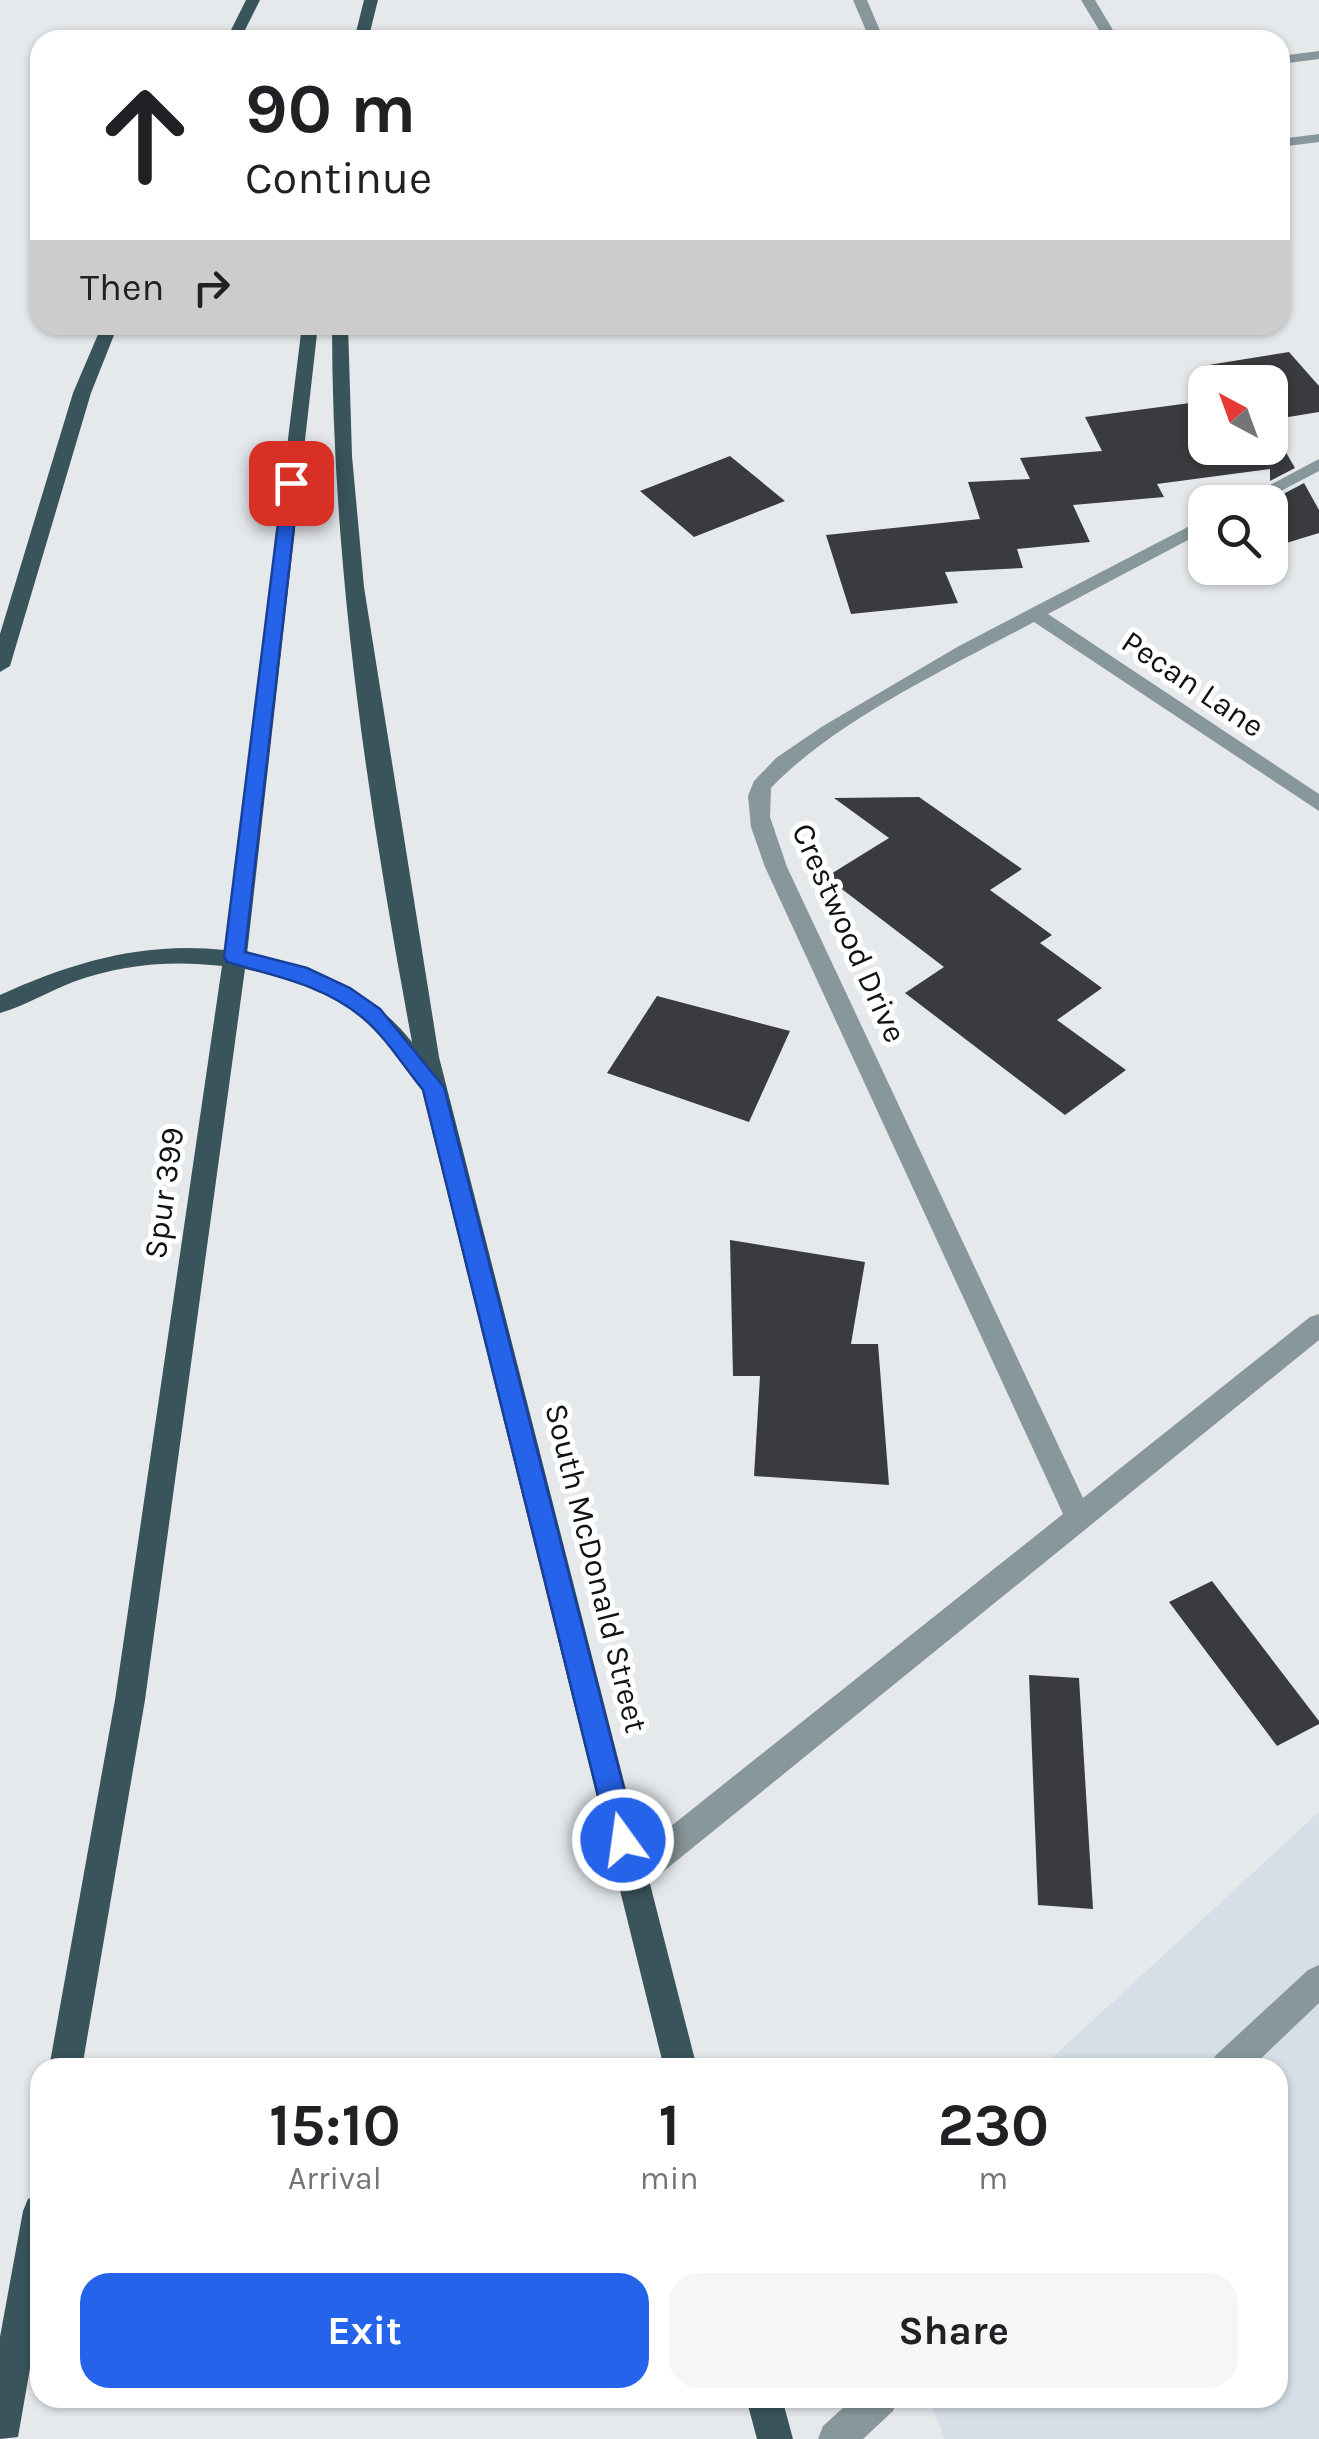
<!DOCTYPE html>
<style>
:root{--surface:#fff;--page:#f6f6f6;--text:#202124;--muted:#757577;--accent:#2563eb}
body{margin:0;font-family:Karla,sans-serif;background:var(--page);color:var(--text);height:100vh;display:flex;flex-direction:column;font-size:38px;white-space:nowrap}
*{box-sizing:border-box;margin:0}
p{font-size:32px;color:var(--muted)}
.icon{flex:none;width:55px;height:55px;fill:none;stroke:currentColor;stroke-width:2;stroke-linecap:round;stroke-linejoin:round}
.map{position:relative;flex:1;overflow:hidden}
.sheet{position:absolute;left:30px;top:2058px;width:1258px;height:350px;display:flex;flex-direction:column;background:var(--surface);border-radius:30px;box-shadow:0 2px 8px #0004}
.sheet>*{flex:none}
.hud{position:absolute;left:30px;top:30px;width:1260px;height:305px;border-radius:30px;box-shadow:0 2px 8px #0004;background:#fff;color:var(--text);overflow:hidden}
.needle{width:65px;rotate:319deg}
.controls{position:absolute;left:1188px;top:365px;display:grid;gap:20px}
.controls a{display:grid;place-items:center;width:100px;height:100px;border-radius:20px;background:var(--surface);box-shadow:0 2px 8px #0004;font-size:50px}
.pin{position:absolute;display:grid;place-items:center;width:85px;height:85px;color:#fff;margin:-42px;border-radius:20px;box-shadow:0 5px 15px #0006}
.me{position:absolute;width:110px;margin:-55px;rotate:346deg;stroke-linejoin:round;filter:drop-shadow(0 0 8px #0008)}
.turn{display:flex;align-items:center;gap:35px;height:210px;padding:0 50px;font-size:45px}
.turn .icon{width:130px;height:130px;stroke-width:2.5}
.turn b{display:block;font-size:70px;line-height:85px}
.then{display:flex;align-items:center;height:95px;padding:0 50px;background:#0003;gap:20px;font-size:38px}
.eta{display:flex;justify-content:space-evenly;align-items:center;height:170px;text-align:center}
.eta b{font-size:60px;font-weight:700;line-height:70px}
.cta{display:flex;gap:20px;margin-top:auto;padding:20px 50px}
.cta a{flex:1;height:115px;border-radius:30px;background:var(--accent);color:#fff;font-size:40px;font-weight:700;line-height:115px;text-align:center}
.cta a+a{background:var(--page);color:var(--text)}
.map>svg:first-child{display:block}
</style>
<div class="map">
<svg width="1319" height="2439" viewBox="0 0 1319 2439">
<rect width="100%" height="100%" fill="#e6e9ec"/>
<path fill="#d6dfe7" d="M1319,1812V2439H945L928,2398H1278V2068L1042,2067Z"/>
<path fill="#3a3b3e" d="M1289,352L1319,386V412L1270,420V382H1211L1202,366Z
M1205,401V448H1270V425L1295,468L1270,481V469L1157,484L1164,497L1073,505L1090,542L1017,549L1023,568L945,572L958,603L851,614L826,535L980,519L968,482L1030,479L1020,458L1102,451L1085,417Z
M730,456L785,501L694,537L640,491Z
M1304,483L1319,510V533L1270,548V501Z
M919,797L1022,869L990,890L1052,935L1040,943L1102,988L1057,1020L1126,1070L1065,1115L905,993L944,967L826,877L889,838L834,798Z
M657,996L790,1031L749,1122L607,1073Z
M730,1240L865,1262L851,1344H878L889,1485L754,1476L760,1376H733Z
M1212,1581L1319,1721V1724L1277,1746L1169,1602Z
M1029,1675L1079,1678L1093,1909L1038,1905Z"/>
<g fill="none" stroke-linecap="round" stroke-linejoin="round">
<path fill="#88979b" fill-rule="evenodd" d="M853,0H867L884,40H870Z
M1081,0H1095L1119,40H1105Z
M1319,51V59L1280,64V56Z
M1319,134V142L1280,147V139Z
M1319,459V471L1260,502H1238Z
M1205,518V531L1048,614L1319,794V811L1034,622C950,667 836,720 771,788L770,817L787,867L1083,1498L1310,1317L1319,1314V1340L643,1888L632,1892L621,1888L616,1877L621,1866L1063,1514L765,867L751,827L748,796L754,781L776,758L823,726L959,646Z
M1319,1965V2003L1251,2068H1211L1215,2056L1308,1970Z
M854,2398H898L893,2411L863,2439H818L823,2426Z"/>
<path fill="#3a545c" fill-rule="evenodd" d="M246,0H260L240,40H226Z
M364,0H378L368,40H354Z
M102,325H118L91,393L10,666L0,672V634L73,393Z
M302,325H318L247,954C313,968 369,988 412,1042C368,806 332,565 332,325H348L352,456L364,587L439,1057L697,2068H664L421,1086C406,1072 396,1053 382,1037C345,996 297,981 245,969L145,1700L82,2068H49L115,1700L222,966C172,960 122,964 73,982C49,991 25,1006 0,1013V995C72,962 144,941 225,950Z
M40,2194V2311L18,2437L0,2439V2337L23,2211L28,2199Z
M746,2398H782L793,2439H757Z"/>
</g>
<path fill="#2563eb" stroke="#184099" stroke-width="2.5" d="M291,478L299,483L245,952L307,968L350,988L380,1009L444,1087L637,1840L633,1849L623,1853L613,1849L609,1840L423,1090C404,1067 386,1037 363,1018C324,985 275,976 227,962L224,957L283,483Z"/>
<g text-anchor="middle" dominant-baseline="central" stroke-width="10" stroke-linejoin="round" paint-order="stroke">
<g font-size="32" fill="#111212" stroke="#fff">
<text transform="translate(1193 684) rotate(34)">Pecan Lane</text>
<text transform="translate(849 933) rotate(66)">Crestwood Drive</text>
<text transform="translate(164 1193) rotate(-82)">Spur 399</text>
<text transform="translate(596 1568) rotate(76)">South McDonald Street</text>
</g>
</g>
</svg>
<div class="controls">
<a><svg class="needle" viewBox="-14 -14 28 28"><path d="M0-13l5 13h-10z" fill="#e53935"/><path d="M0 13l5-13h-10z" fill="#757577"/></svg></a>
<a><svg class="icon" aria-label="search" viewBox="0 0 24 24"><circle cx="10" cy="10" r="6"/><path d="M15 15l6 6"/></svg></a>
</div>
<div class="pin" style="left:291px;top:483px;background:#d93025"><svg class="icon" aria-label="arrive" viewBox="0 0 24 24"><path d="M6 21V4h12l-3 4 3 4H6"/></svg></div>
<svg class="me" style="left:623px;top:1840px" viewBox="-20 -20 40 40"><circle r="17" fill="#2563eb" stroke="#fff" stroke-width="3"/><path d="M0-11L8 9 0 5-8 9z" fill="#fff"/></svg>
<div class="hud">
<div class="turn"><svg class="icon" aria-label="ahead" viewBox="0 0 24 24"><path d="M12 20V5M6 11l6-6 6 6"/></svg><div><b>90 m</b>Continue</div></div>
<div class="then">Then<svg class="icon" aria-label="right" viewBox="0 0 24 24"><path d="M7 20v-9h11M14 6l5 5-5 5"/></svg></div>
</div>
<section class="sheet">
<div class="eta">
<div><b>15:10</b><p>Arrival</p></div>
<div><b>1</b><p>min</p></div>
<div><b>230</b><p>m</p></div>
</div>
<div class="cta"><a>Exit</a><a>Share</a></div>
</section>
</div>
